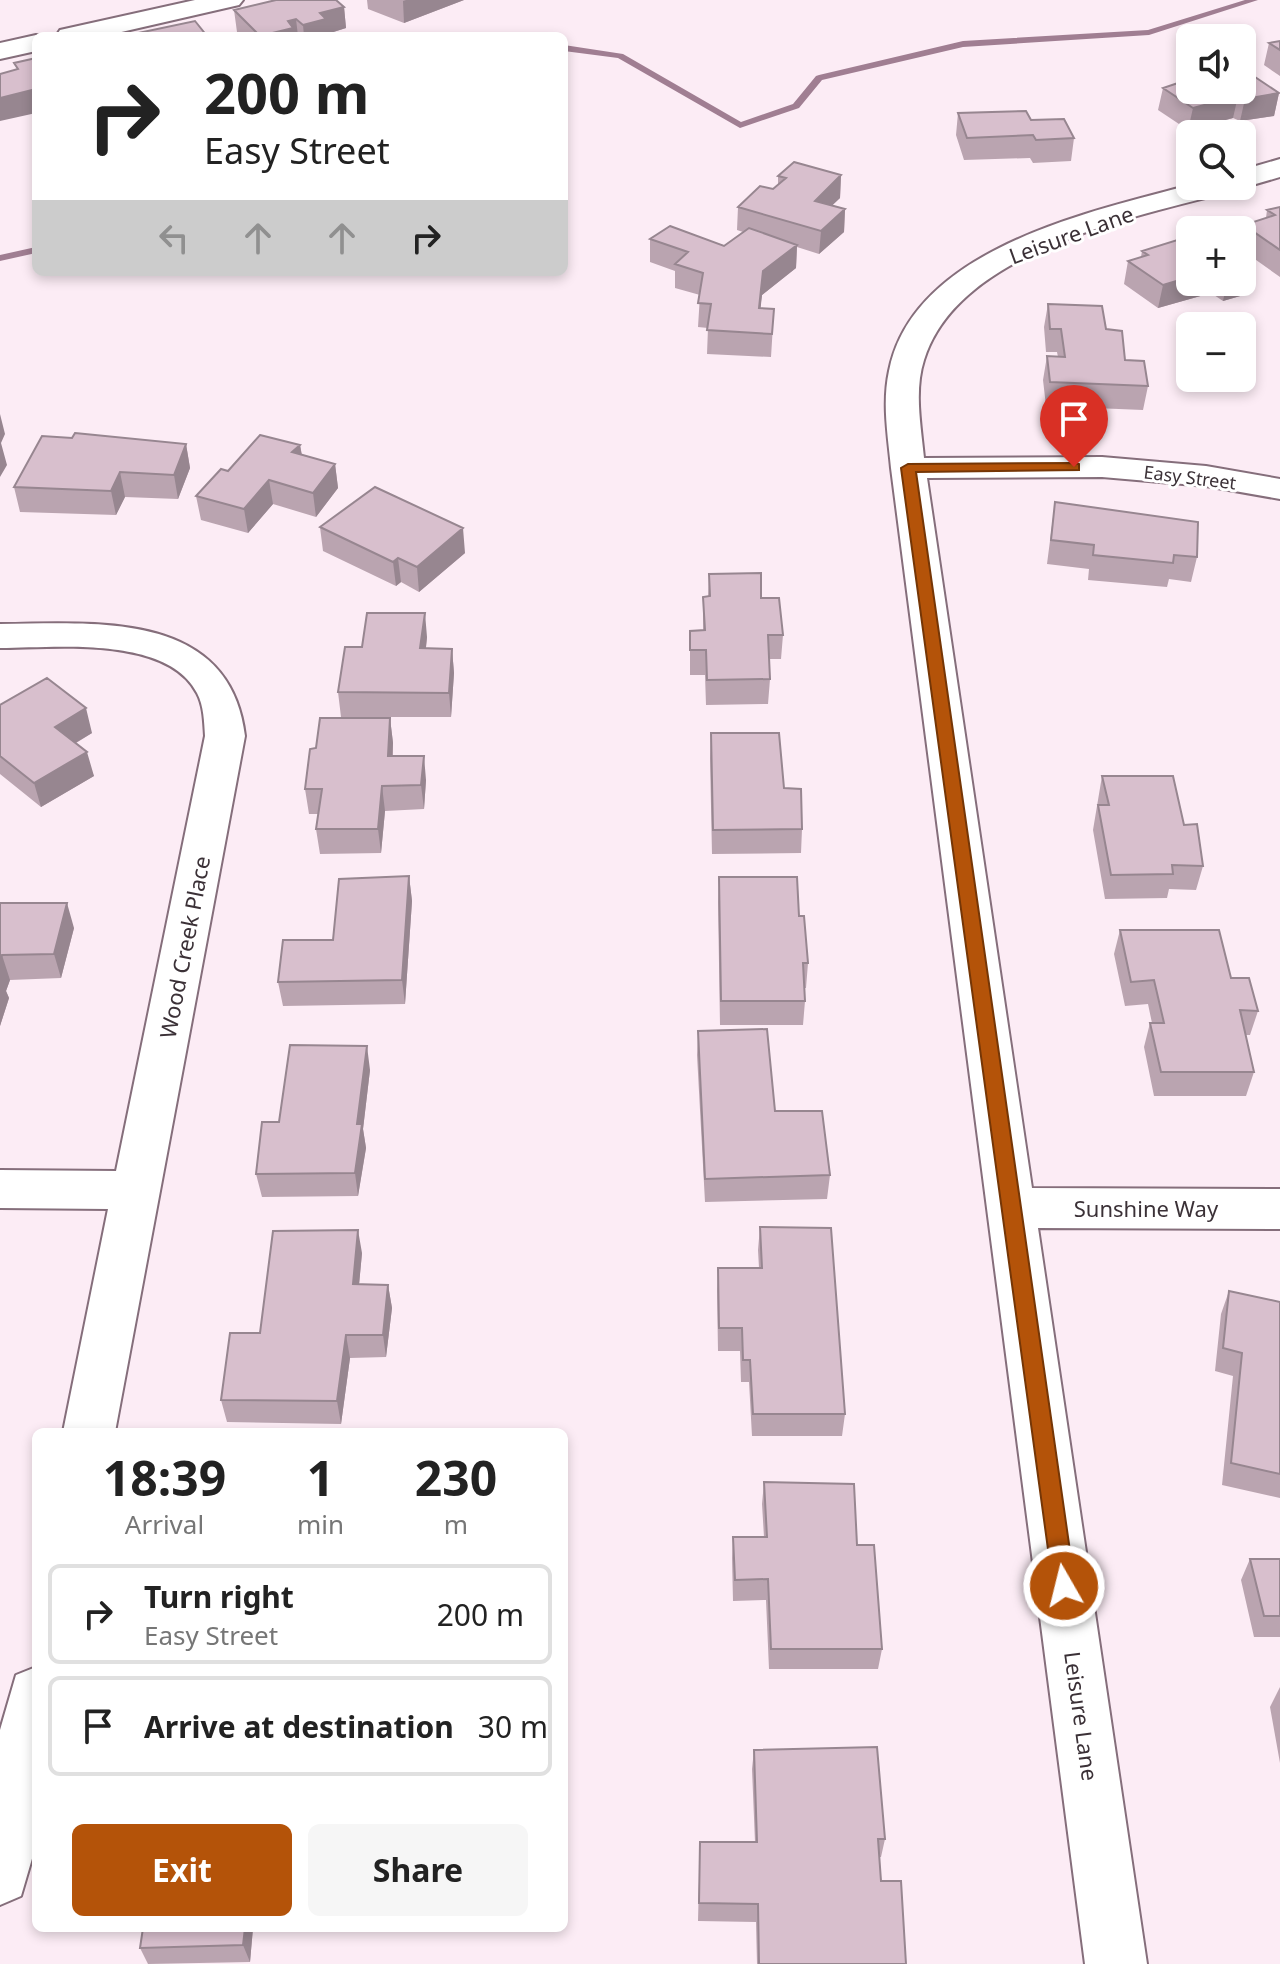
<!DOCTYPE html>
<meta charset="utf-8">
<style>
:root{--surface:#fff;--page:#f6f6f6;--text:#222;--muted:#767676;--line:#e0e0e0;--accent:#b45309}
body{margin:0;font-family:"Noto Sans",sans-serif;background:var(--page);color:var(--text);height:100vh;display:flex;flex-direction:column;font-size:30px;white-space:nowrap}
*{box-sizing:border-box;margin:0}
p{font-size:26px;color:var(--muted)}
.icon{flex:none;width:44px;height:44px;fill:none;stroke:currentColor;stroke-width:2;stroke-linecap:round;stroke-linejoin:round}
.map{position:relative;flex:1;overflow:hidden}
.details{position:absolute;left:32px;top:1428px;width:536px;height:504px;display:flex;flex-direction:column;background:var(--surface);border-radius:12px;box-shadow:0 4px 12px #0003}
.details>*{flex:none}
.guide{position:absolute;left:32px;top:32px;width:536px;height:244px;border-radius:12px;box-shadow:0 4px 12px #0003;background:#fff;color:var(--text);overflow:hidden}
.buttons{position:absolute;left:1176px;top:24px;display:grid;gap:16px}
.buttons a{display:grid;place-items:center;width:80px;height:80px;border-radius:12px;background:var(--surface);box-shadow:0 4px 12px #0003;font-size:40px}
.pin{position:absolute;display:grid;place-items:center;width:68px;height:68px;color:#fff;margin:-82px -34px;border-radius:50% 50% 50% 0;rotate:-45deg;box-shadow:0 0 8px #0007}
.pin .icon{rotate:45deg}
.me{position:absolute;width:88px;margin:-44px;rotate:352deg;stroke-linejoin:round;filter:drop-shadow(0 0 6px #0008)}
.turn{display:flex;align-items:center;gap:28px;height:168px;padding:0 40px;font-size:36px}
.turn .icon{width:104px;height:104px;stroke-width:2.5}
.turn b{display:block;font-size:56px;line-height:68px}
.lanes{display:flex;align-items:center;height:76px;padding:0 40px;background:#0003;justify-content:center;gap:40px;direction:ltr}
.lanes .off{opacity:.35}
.eta{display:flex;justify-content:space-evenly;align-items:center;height:136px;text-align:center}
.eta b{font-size:48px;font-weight:700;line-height:56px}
.primary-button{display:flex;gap:16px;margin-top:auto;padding:16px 40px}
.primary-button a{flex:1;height:92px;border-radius:12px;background:var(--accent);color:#fff;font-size:32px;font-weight:700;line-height:92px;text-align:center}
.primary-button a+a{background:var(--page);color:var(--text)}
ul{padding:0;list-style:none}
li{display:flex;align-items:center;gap:24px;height:100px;margin:0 16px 12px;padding:0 24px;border:4px solid var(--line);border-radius:12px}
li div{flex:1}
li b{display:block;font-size:30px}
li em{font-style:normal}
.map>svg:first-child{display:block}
</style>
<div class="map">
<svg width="1280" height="1964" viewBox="0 0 1280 1964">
<rect width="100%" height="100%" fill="#fcecf5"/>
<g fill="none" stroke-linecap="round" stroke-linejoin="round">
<path fill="#a07e92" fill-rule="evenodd" d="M1245,0H1258L1149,35L963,47L822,80L799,108L740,128L618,58L564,51V45L623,54L741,122L793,104L816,76L819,75L963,41L1148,30Z
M36,247V253L0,261V255Z"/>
<g stroke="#856e7b" stroke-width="4">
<path id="street" d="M195,0H243L239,5L104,36H56L60,30Z
M36,35L40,36H36V51L0,59V43Z
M1280,159V177L1242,188L1235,186H1242V170Z
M1190,185L1233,186L1228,192C1132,218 958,251 924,360C914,391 921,426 924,458L1102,457L1206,466L1280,479V499L1206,486L1102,477L927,478L1032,1188L1280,1189V1229L1038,1228L1147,1964H1085L891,468C888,436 882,403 889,371C913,249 1089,212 1190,185Z
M0,624C96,623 230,610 245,736L115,1432H63L108,1209L0,1208V1170L116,1171L205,736C204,722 204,706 197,693C167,635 54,648 0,648Z
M36,1667V1845L21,1896L0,1905V1730L16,1675Z"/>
</g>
<use href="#street" fill="#fff" fill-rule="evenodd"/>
</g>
<path fill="#baa4b0" d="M367,0H464L404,23L368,9Z
M344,7L346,28L327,34L328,36H242L237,32L234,10Z
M1280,41V76L1264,65L1269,43Z
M1163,88L1279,93L1274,116L1240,121L1233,118L1188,130L1158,110Z
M958,113L1031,120L1074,138L1071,161L1033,163L1030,158L964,160L956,135Z
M841,175L840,198L832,205L845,209L844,232L819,254L797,247L796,268L762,295L760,309H774L771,357L707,354L708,328L698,327L700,295L675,288V271L650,262V239L724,246L743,232L737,230L738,207L773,189L778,185V176Z
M1280,207V277L1242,250V234L1244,225L1266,218L1267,210Z
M1142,251L1190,282H1242L1249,259L1247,266L1252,270L1247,294L1223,301L1211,293L1158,308L1124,284L1128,261L1141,257Z
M1048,304L1106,329L1125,360L1148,386L1143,410L1046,406L1043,380L1047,356L1058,357L1057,352H1046L1044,327Z
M186,444L190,468L178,499L125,497L116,515L20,512L14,487Z
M300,445L302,455L335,464L338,488L316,517L273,504L248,533L201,520L196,496L228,471Z
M1055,502L1197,557L1191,582L1169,579L1167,587L1088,580L1089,569L1047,564Z
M320,527L465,553L419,592L401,582L396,586L323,551Z
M709,574L761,598L783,635L781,659H769L770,679L768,704L706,705L705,675H690V631H703V597L708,596Z
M427,637L426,648L452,649L454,673L451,717H341L338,692L362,647Z
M0,705L92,733L76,743L94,776L41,807L0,774Z
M390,718L393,743V756L426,780L424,809L385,811L381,853L320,854L316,829L318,814H309L305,789L316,748Z
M711,733L784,788L802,829L801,853L712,854L710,758Z
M1102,776L1184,825L1203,866L1196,890L1169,889L1167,898L1105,899L1093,830Z
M409,876L412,901L405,1004L283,1006L278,982L333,940Z
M719,877L799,916L808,963L806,988H804L805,1001L803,1025H720L718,902Z
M0,903L74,928L61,978L10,980L6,991L9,998L0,1026Z
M1120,930L1231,978L1258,1011L1250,1035H1245L1254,1072L1246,1096H1154L1144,1047L1150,1023H1152L1148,1004L1125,1006L1114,954Z
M698,1031L775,1111L830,1175L827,1199L705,1202L697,1055Z
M370,1070L363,1129L366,1148L358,1196L262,1197L256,1174L279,1122Z
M760,1227L845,1414L842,1436H752L749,1382H741L740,1351H718L717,1291L718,1268H759L758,1250Z
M362,1253L359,1284L388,1285L392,1308L386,1357L350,1358L341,1424L227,1422L221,1400L260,1333Z
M1229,1291L1280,1302V1498L1222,1485L1233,1376L1215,1371L1221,1314Z
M764,1482L857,1545L882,1649L878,1669H769L766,1600L733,1601L732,1558L733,1537H764L762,1504Z
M1250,1559H1280V1637H1254L1241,1580Z
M1280,1687V1763L1270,1707Z
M754,1750L885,1839L881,1857H879L881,1881L906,1964H757L756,1922L698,1921L700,1842H755L752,1769Z
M253,1928L250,1962L148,1964L140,1948Z"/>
<path fill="#978690" d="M406,0H464L404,23L403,1Z
M344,7L346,28L327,34L328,36H304L303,25L320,13Z
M296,19L298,36H260L288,21Z
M36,89V113L0,121V98Z
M1279,93L1274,116L1240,121L1245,99Z
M1238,96L1233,118L1188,130L1193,108Z
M841,175L840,198L813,224L815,201Z
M845,209L844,232L819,254L821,231Z
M797,245L796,268L762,295L758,332L759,308L763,271Z
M1249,259L1246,272L1252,270L1247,294L1223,301L1227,282H1242V261Z
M1190,277V282H1213L1211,293L1158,308L1163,285Z
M0,414L5,434L1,443L7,465L0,477Z
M186,444L190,468L178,499L174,475Z
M300,445L304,469L292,452Z
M335,464L338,488L316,517L313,493Z
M120,472L125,497L116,515L111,491Z
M269,480L273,504L248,533L244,509Z
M463,528L465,553L419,592L417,567Z
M398,558L401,582L396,586L393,562Z
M425,613L427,637L423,673L420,648Z
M452,649L454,673L451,717L449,693Z
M86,708L92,733L62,751L55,727Z
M390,718L393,743L391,780L388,756Z
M87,752L94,776L41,807L34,783Z
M424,756L426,780L424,809L421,785Z
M382,786L385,811L381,853L378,829Z
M409,876L412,901L405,1004L402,980Z
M67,903L74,928L61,978L54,954Z
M2,955L10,980L6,991L9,998L0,1026V961Z
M367,1046L370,1070L363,1129L366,1148L358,1196L355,1173L357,1124Z
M358,1230L362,1253L357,1307L353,1284Z
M388,1285L392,1308L386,1357L383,1335Z
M346,1335L350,1358L341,1424L337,1401Z
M245,1928H253L250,1962L243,1945Z"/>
<path fill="#d8bfcd" stroke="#978690" stroke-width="2" d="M276,0H336L344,7L320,13L326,19L303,25L296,19L288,21L293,28L260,36L234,10Z
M195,21L207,36H124Z
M1280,41V50L1269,43Z
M36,58V89L0,98V74L18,69L14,63Z
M1242,74L1244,76L1252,75L1279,93L1245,99L1238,96L1193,108L1163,88L1190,79V90H1242Z
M1026,111L1031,120L1064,119L1074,138L1036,140L1033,135L967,138L958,113Z
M794,162L841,175L815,201L845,209L821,231L738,207L760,186L773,189L786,178L778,176Z
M1280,207V250L1244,225L1275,215L1267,210Z
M670,226L724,246L749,228L797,245L763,271L759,308L774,309L772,334L707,330L711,304L698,303L703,273L675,264L688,252L650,239Z
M1190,236V277L1163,285L1128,261L1148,255L1142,251Z
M1242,254L1249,259L1242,261Z
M1242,262L1252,270L1242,273Z
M1048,304L1102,306L1106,329L1122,331L1125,360L1144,361L1148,386L1050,382L1047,356L1065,357L1061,329H1050Z
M75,433L186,444L174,475L120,472L111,491L14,487L42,436L72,438Z
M260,435L300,445L292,452L335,464L313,493L269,480L244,509L196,496L221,469L228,471Z
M375,487L463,528L417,567L398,558L393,562L320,527Z
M1055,502L1198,522L1197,557L1174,555L1173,563L1093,555L1094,545L1051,540Z
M761,573V598H779L783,635H768L770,679L707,680L706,650H690V631L705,630L703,597L710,596L709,574Z
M367,613H425L420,648L452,649L449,693L338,692L345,647H362Z
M47,678L86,708L55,727L87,752L34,783L0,756V705Z
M320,718H390L388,756H424L421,785L382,786L378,829H316L322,789H305L310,749L316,748Z
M711,733H779L784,788L801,789L802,829L713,830Z
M1102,776H1173L1184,825L1197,824L1203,866L1172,865L1173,874L1111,875L1098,805H1109Z
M409,876L402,980L278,982L283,940H333L339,879Z
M719,877H797L799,916H804L808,963H803L805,1001H721Z
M0,903H67L54,954L2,955L0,961Z
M1120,930H1219L1231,978H1249L1258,1011L1240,1010L1254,1072H1161L1150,1023H1164L1154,980L1131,982Z
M767,1029L775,1111H822L830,1175L705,1179L698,1031Z
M290,1045L367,1046L357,1124H362L355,1173L256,1174L262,1122H279Z
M760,1227L831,1228L845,1414H753L750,1360H743L742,1328H719L718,1268H762Z
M358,1230L353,1284L388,1285L383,1335H346L337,1401L221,1400L230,1333H260L273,1231Z
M1229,1291L1280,1302V1474L1231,1463L1242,1353L1223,1348Z
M764,1482L854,1484L857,1545H874L882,1649H771L768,1579L735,1580L733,1537H767Z
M1250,1559H1280V1616H1264Z
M877,1747L885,1839H878L881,1881H901L906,1964H759L758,1904L699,1903L700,1842H757L754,1750Z
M143,1928H245L243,1945L140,1948Z"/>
<path fill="#b45309" stroke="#753606" stroke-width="2" d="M1074,463L1079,464V470L916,472L1075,1586L1072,1593L1064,1596L1056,1593L1053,1586L901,468L908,464Z"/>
<g text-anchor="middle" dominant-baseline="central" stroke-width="6" stroke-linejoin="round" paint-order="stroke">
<g font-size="18" fill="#3b3137" stroke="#fff">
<text transform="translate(1190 477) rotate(7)">Easy Street</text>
</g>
<g font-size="22" fill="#3b3137" stroke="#fff">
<text transform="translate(1071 234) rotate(-20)">Leisure Lane</text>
<text transform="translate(184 947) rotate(-79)">Wood Creek Place</text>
<text x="1146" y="1208">Sunshine Way</text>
<text transform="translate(1082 1716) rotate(82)">Leisure Lane</text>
</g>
</g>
</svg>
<div class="buttons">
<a><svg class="icon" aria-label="sound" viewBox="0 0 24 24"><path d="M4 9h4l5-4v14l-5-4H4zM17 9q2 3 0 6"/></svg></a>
<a><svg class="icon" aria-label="search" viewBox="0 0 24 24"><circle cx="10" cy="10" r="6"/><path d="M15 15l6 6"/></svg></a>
<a>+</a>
<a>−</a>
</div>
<div class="pin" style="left:1074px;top:467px;background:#d93025"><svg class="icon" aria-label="arrive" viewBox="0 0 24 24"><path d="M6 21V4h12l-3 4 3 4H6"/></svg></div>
<svg class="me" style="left:1064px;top:1586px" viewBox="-20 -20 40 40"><circle r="17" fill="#b45309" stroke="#fff" stroke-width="3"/><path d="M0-11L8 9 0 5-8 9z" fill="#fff"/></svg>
<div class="guide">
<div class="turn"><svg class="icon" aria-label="right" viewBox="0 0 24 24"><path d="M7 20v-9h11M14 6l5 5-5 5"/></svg><div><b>200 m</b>Easy Street</div></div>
<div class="lanes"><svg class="icon off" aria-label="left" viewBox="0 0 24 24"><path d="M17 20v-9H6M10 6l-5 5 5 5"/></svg><svg class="icon off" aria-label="ahead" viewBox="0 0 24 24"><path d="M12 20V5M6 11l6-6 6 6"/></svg><svg class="icon off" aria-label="ahead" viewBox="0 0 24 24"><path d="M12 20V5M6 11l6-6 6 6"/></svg><svg class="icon" aria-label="right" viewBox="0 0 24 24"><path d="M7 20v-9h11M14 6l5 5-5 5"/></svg></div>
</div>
<section class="details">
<div class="eta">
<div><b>18:39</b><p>Arrival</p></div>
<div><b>1</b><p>min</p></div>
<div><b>230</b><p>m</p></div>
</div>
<ul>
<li><svg class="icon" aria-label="right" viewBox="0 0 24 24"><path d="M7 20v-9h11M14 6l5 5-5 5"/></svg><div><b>Turn right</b><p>Easy Street</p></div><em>200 m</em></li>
<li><svg class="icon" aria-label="arrive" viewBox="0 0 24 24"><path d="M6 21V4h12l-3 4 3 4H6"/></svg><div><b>Arrive at destination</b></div><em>30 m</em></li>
</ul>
<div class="primary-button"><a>Exit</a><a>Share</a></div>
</section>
</div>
